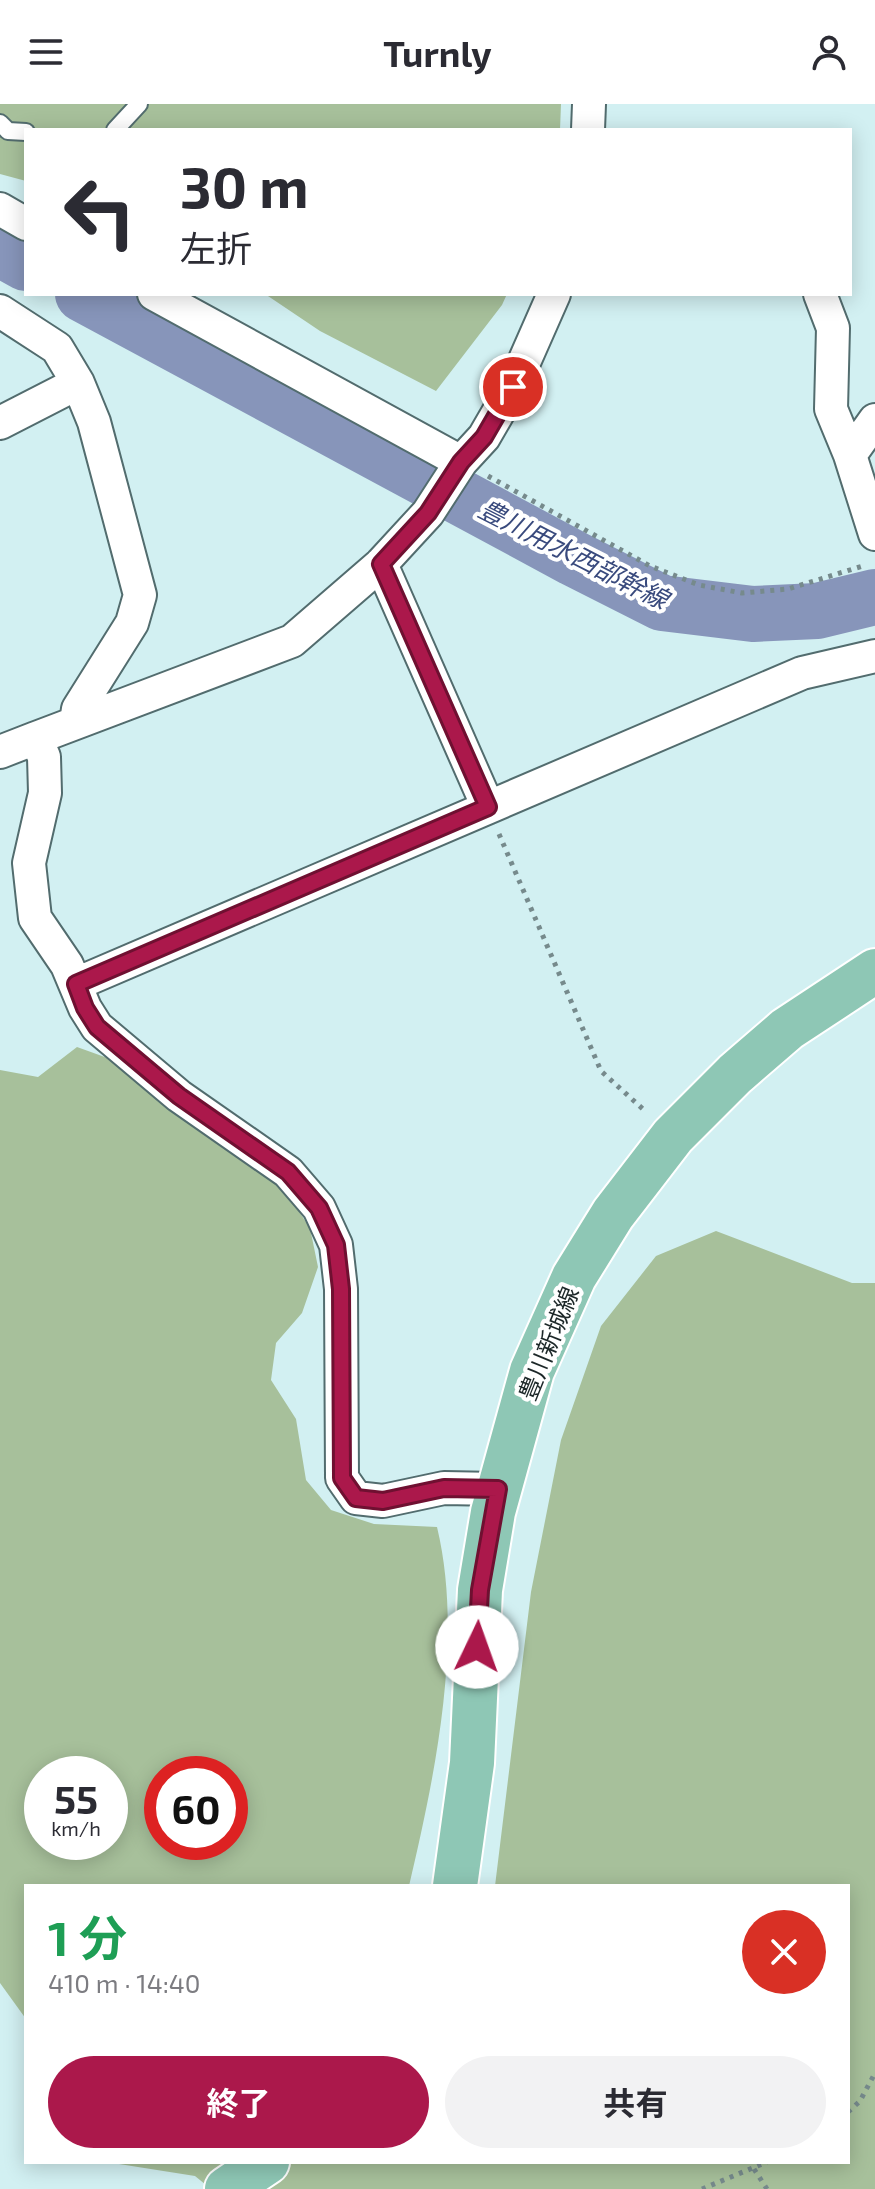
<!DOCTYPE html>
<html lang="ja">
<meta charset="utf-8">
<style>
:root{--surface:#fff;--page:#f2f2f3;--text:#2b2b33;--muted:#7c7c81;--accent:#ab184b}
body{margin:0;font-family:"Exo 2","Noto Sans JP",sans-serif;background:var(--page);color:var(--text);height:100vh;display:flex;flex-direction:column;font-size:30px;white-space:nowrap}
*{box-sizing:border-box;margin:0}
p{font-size:26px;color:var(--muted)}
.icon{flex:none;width:44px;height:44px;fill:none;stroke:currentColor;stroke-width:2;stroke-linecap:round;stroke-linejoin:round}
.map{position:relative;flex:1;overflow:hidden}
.side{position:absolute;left:24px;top:1780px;width:826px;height:280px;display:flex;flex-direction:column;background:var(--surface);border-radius:0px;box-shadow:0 4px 20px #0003}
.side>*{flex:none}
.top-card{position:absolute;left:24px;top:24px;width:828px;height:168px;border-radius:0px;box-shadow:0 4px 20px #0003;background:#fff;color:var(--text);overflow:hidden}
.speed{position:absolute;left:24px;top:1652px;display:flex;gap:16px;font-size:40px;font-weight:700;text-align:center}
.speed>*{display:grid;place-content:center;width:104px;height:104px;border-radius:50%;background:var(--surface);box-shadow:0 4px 20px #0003;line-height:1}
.speed small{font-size:20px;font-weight:400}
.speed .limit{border:12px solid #d22;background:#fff;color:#111}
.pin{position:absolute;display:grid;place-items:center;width:68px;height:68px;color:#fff;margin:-34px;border:4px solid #fff;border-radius:50%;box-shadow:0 2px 8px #0007}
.me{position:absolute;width:88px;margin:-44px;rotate:3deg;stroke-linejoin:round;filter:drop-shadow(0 0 6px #0008)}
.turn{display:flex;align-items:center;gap:28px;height:168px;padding:0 24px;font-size:36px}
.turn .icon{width:104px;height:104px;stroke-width:2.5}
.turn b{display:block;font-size:56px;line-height:68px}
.round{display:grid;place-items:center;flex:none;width:84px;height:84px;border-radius:42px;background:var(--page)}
.headline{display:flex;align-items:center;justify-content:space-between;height:136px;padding:0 24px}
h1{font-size:48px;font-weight:700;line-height:60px;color:#1e9e55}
.cta{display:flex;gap:16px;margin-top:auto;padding:16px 24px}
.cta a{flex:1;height:92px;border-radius:48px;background:var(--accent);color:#fff;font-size:32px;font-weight:700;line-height:92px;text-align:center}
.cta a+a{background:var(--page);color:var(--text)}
header{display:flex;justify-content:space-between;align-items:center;height:104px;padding:0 24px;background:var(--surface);font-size:36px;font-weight:700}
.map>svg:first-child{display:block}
</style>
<header><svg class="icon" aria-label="menu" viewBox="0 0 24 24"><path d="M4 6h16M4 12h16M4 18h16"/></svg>Turnly<svg class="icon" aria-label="person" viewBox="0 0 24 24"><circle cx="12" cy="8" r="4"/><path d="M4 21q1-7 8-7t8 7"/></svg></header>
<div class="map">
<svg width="875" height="2085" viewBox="0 0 875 2085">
<rect width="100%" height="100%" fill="#d2f0f2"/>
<path fill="#a7c09b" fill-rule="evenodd" d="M0,0H561L560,26H26V77L0,70Z
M265,190H507L502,201L436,287L320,227Z
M77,943L113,956L278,1076L310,1124L318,1163L302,1209L276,1239L271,1276L296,1315L306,1376L331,1406L374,1420L437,1423C464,1535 435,1671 409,1782H26V1915L0,1879V966L38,973ZM42,1670H110V1738H42ZM162,1670H230V1738H162Z
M716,1127L852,1179H875V2085H211L195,2072L119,2060L118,2058H848V1782H495L531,1488L561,1336L601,1222L656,1152Z"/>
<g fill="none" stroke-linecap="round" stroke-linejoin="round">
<path stroke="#8795ba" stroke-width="56" d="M0,145L26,159
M83,190L573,454L662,499L753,510L817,507L875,493"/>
<g stroke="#526c6e" stroke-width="20">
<path id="lane" d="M0,19L8,27L26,28
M115,26L139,0"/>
</g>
<g stroke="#526c6e" stroke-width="36">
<path id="street" d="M588,26L589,0
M0,105L26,120
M154,190L461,358
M820,190L833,224L831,305L850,351L875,430
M0,207L57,244L78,279L94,318L140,491L132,519L78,605L76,618
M0,319L78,279
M850,351L875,316
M381,460L488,703
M0,648L36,634
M76,880L802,569L875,552
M498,1385L444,1384L383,1397L356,1394L342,1374L341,1185L336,1141L319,1104L288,1068L179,992L97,923L85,904L67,861L35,814L29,759L45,689L44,653L36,634L292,537L381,460L428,409L461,358L484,333L513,283L554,190"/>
</g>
<g stroke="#fff" stroke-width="48">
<path id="primary" d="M455,1782L472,1659L480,1486L493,1408L532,1267L574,1173L613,1110L673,1032L735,970L787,925L875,867
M227,2085L267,2058"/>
</g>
<path stroke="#768a8c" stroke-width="5" stroke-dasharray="4 6" stroke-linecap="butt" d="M488,372L650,462L699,481L742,489L788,485L866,461
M499,730L601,967L645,1007
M848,2008L860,1997L875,1969
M754,2065L767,2085
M702,2085L767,2058"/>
<use href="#lane" stroke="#fff" stroke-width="16"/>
<use href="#street" stroke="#fff" stroke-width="32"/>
<use href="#primary" stroke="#8ec7b5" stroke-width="44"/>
</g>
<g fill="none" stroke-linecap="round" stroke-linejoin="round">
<g stroke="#6f1031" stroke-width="20">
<path id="route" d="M477,1543L480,1486L498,1385L444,1384L383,1397L356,1394L342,1374L341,1185L336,1141L319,1104L288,1068L179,992L97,923L85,904L76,880L488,703L381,460L428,409L461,358L484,333L513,283"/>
</g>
<use href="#route" stroke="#ab184b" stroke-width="14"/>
</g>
<g text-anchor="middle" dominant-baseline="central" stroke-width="8" stroke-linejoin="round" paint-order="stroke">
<g font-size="24" fill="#1c2728" stroke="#fff">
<text transform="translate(548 1239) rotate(-68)">豊川新城線</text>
</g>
<g font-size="26" font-style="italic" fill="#394a7d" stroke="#fff">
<text transform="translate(574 449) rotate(27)">豊川用水西部幹線</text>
</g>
</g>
</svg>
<div class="speed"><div>55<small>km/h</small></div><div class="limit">60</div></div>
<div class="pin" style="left:513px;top:283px;background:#d93025"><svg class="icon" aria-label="arrive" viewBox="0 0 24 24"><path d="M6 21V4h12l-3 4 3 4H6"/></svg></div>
<svg class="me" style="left:477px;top:1543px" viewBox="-20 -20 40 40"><circle r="19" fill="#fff"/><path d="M0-13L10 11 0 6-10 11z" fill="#ab184b"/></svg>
<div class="top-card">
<div class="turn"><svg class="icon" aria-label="left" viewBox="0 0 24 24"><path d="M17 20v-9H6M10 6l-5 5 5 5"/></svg><div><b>30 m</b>左折</div></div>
</div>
<section class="side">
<div class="headline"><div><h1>1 分</h1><p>410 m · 14:40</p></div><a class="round" style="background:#d93025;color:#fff"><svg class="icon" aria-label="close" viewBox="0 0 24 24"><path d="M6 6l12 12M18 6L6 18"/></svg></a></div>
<div class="cta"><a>終了</a><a>共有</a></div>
</section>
</div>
